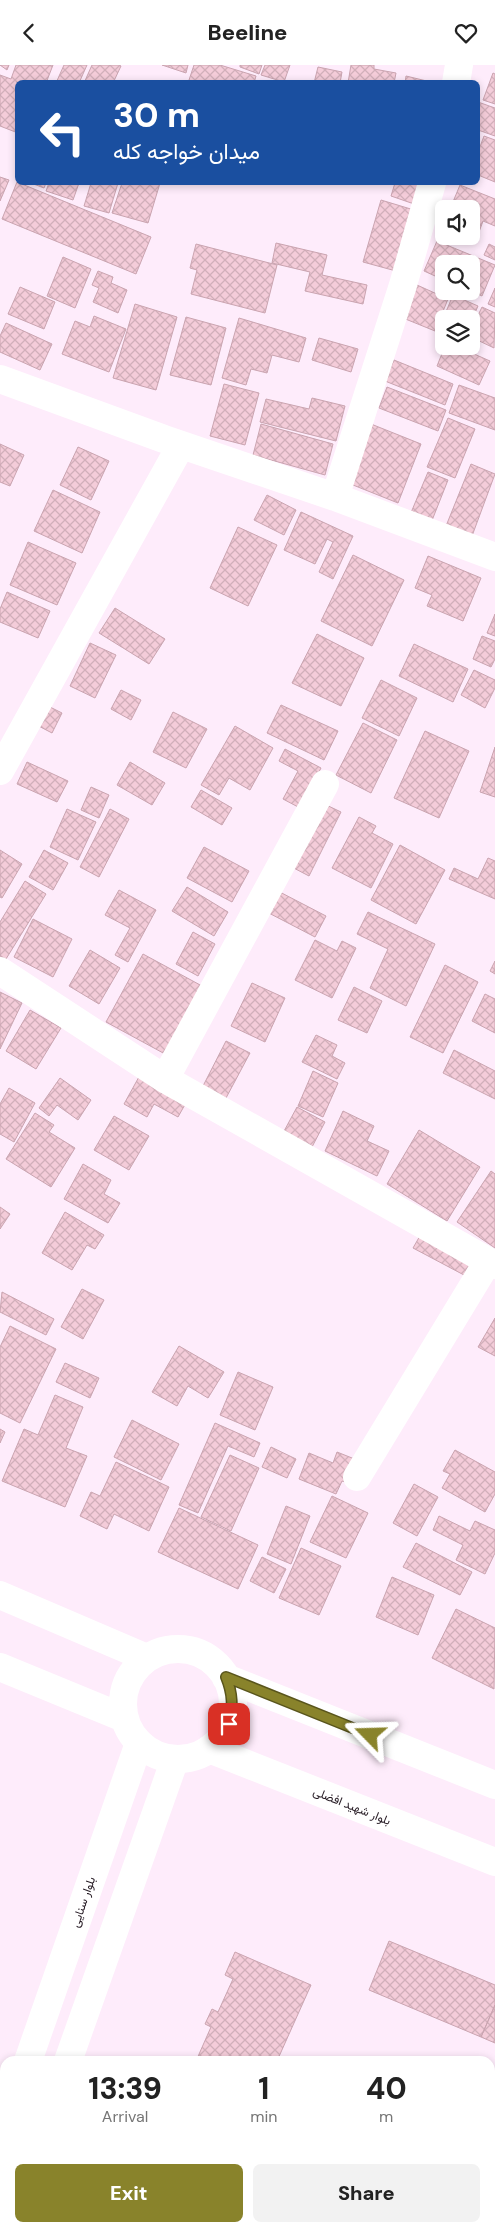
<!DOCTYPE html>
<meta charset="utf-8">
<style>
:root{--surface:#fff;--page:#f2f2f2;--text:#222;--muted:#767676;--accent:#89832b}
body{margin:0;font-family:"DM Sans",Vazirmatn,sans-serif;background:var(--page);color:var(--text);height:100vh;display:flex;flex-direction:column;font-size:19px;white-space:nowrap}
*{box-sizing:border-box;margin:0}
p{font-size:16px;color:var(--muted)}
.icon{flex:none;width:28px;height:28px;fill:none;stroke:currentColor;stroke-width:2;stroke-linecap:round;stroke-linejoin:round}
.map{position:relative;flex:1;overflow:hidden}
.side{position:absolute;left:0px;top:1991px;width:495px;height:176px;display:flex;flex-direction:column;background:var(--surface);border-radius:15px 15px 0 0;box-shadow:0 2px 8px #0003}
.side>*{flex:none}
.banner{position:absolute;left:15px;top:15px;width:465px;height:105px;border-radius:8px;box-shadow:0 2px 8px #0003;background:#1a4fa0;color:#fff;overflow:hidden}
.buttons{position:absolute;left:435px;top:135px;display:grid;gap:10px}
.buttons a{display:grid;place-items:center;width:45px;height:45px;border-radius:8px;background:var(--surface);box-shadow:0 2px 8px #0003;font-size:25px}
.pin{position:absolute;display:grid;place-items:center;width:42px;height:42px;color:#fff;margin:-21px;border-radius:10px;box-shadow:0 2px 8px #0006}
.me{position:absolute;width:55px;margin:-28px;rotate:292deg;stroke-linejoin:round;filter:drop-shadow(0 0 4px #0008)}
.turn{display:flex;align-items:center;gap:18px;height:105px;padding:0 15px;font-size:22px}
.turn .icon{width:65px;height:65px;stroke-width:2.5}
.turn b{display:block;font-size:35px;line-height:42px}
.eta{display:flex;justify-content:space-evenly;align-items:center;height:85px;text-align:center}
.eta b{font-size:30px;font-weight:800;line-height:35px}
.cta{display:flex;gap:10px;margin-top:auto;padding:10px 15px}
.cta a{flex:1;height:58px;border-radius:8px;background:var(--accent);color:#fff;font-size:20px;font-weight:800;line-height:58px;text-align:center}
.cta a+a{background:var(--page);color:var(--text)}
header{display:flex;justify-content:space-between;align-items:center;height:65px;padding:0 15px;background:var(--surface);font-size:22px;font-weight:800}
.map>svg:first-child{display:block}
</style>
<header><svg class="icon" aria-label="back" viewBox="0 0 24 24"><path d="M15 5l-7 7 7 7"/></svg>Beeline<svg class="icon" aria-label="heart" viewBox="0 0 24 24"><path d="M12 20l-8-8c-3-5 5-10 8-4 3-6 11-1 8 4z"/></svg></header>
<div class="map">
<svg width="495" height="2167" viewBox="0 0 495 2167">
<defs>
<pattern id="building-cross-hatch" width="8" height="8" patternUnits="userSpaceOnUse" patternTransform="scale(1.25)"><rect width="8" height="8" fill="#f4ccd9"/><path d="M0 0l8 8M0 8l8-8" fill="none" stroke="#d1afba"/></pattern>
</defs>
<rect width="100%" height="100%" fill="#feecfb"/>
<path fill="url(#building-cross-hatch)" stroke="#caa4b0" d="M0,0H9L7,5Z
M16,0H53L46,18H18V68L0,61V10L11,14Z
M64,0H87L79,18H56Z
M92,0H119L121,1L113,18H84Z
M162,0H188L186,8Z
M194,0H220L256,11L254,18H197L189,15Z
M240,0H262L259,9L240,2Z
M265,0H290L284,17L261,10Z
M351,0H374V4L396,8L394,18H348Z
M318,2L342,7L340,18H314Z
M493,8L495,9V39L483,35Z
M406,11L435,18H405Z
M478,37L495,43V71L478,65Z
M484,71L495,75V117L478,110V87Z
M0,112L9,115L0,136Z
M17,117L151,172L136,209L2,154Z
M31,118H46L44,123Z
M49,118H79L73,135L46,126Z
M91,118H118L109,148L84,141Z
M122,118H160L148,158L112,148Z
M395,118H425L417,140L391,131Z
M460,120L495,134V161L483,156L479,167L471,164V144H450Z
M381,135L414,145L396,206L363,197Z
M444,160V171H466L463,179L440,170Z
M437,176L495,200L482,231L471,226V199H444V215L424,206Z
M276,178L327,190L322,210L367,220L363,239L305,226L310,207L272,198Z
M196,179L277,200L265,248L191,229L197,205L190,203Z
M489,179L495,182V195L484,190Z
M63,192L91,204L75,243L47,231Z
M98,206L113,212L111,218L127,225L118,248L93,237L99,223L92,220Z
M417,220L448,234L435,266L403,253Z
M20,222L55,237L44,264L8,249Z
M495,223V242L488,239Z
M453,230L478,241L471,257V254H444V262L440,261Z
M135,239L177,252L156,325L113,313Z
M482,242L495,248L494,283L471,272V265Z
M94,251L126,264L109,307L62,289L75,256L90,262Z
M186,252L226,263L211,320L170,310Z
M239,253L306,273L299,297L272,290L267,308L251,304L246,320L222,313Z
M6,258L52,279L40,305L0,287V271Z
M319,273L358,284L351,307L312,295Z
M445,281H456L490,296L479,320L437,301Z
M394,295L453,319L445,340L385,316Z
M224,319L259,328L245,380L210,371Z
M459,320L495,333V365L449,348Z
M387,322L446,345L438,366L379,343Z
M312,333L345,341L336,376L260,357L266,334L309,344Z
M448,353L475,364L455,413L427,402Z
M261,359L333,379L325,410L253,390Z
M371,359L421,379L398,438L348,418Z
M0,379L24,390L10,421L0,417Z
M78,382L109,396L91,435L60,420Z
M471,399L495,409L472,471L446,461Z
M428,407L448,415L431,458L410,450Z
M53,425L100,447L82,488L34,466Z
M267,430L296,445L284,470L254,455Z
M301,447L353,471L333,514L319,507L333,477L327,474L315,499L284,485Z
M238,462L277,480L248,541L210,523Z
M28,477L76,498L57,540L10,520Z
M353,490L404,515L372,581L321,556Z
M428,491L481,513L463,556L427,541L432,530L415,523Z
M7,527L50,546L38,573L0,557V544Z
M115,543L165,574L149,599L99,568Z
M495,549V571L487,568Z
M317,569L364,593L341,641L292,618Z
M482,571L495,576V594L491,602L473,594Z
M90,578L116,590L95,633L70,621Z
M414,579L468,604L453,637L399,611Z
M474,605L495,615V623L485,643L461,630Z
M381,615L417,633L399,671L362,653Z
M121,625L141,635L131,655L111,644Z
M40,637L62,648L52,668L31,657Z
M281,640L338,666L324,695L267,668Z
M173,647L207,664L186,703L153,687Z
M363,658L397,675L371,728L336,710Z
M235,661L273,683L250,725L229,713L219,730L201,720Z
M425,666L469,686L439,753L394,733Z
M495,682V732L480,727Z
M285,684L321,703L300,743L283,734L298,706L279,696Z
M27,697L68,716L57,737L17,719Z
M130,697L165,718L152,740L117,720Z
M91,722L109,730L99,753L81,745Z
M201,725L232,743L222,760L191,742Z
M320,737L341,747L309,811L288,800Z
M67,744L96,757L78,795L50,782Z
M110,744L129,754L99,812L80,802Z
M359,752L376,761L372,768L393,779L371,823L332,803Z
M400,780L445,805L416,859L371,835Z
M204,782L249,806L232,837L187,813Z
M0,785L22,799L2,833L0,832Z
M44,785L68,798L53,825L29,812Z
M488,793L495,796V834L449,814L454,803L478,814Z
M25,816L46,829L6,894L0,891V857Z
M187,822L228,847L214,871L172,846Z
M274,824L326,851L315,872L263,845Z
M119,825L156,845L128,897L115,890L130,863L105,850Z
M368,847L435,879L406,941L370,923L388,884L357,869Z
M33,854L72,874L53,912L14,892Z
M193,867L215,879L198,911L176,899Z
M315,875L337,886L342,876L356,883L332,933L295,915Z
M90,885L120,903L99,939L69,921Z
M143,889L202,921L165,989L106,957Z
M495,896V909L490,906Z
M445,900L478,917L443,988L410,972Z
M252,918L285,933L265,977L231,961Z
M354,922L382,936L367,968L338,955Z
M0,927L22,938L0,984Z
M485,929L495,934V968L472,956Z
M30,945L61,963L36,1004L6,986Z
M316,970L337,980L332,991L345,998L337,1014L302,997Z
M226,976L250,988L226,1033L203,1021Z
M454,985L495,1006V1034L443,1008Z
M313,1006L338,1018L323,1052L298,1041Z
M140,1010L187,1036L178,1052L154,1039L147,1052L124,1039Z
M60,1013L91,1035L78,1055L57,1040L49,1051L39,1043Z
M9,1023L35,1038L14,1077L0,1069V1039Z
M297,1042L325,1057L312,1082L283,1068Z
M343,1046L374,1061L367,1076L389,1086L377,1111L325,1086Z
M35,1048L54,1060L49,1067L75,1083L51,1122L6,1094Z
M114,1051L149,1071L129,1105L94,1085Z
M419,1065L480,1102L447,1156L387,1119Z
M83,1099L111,1115L104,1129L120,1138L108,1158L64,1134Z
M491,1106L495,1109V1183L457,1157Z
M0,1142L10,1149L0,1164Z
M65,1147L104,1170L95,1184L87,1180L72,1205L42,1188Z
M421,1169L471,1196L464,1210L413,1183Z
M82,1224L104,1235L83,1274L61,1262Z
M2,1227L54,1254L46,1270L0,1247Z
M495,1253V1291L478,1282Z
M10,1261L56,1284L20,1358L0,1348V1282Z
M179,1281L224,1307L208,1333L188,1321L177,1341L152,1327Z
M65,1298L99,1313L90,1333L56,1317Z
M238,1307L273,1322L255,1365L220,1350Z
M55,1330L83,1342L66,1383L87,1391L65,1442L2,1416L24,1364L38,1370Z
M132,1355L179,1379L161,1415L114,1392Z
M215,1358L260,1378L254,1392L228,1381L198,1448L179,1440Z
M0,1364L5,1367L0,1378Z
M271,1382L296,1394L287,1413L262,1402Z
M455,1385L495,1407V1429L485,1447L442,1423L450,1409L443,1406Z
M337,1387L357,1395L348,1418L342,1416L336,1429L299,1414L309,1388L333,1398Z
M230,1390L259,1403L231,1466L201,1452Z
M116,1397L169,1422L149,1466L114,1449L107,1464L80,1451L91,1427L100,1431Z
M414,1419L438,1432L417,1471L393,1458Z
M332,1431L368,1448L346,1493L310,1477Z
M286,1441L310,1451L291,1499L267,1489Z
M179,1443L258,1480L238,1524L158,1487Z
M439,1451L470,1466L475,1456L495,1465V1488L485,1509L456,1495L463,1480L433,1465Z
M416,1478L472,1507L460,1530L403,1502Z
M301,1483L341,1501L319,1550L279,1533Z
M262,1492L286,1504L274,1528L250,1516Z
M392,1512L434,1530L418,1570L376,1552Z
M456,1544L495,1563L494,1624L432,1593Z
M389,1876L495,1920V1940L481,1972L369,1925Z
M235,1887L311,1920L277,1996H196L211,1962L205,1959L212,1944L218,1947L233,1914L225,1910Z
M495,1940V1978L481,1972Z
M490,2160H492L489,2167H454L442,2162H490Z
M253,2162H291L290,2167H252Z
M318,2162H347L346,2167Z
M394,2162H428L427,2167H393Z"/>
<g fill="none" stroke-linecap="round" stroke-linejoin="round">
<path stroke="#fff" stroke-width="14" d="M240,2167L242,2162"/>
<path stroke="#fff" stroke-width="28" d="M456,18L459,0
M0,314L164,374L335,432L495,492
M335,432L403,220L432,118
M0,706L181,380
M0,906L165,1014L495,1200
M165,1014L325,719
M357,1412L488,1196
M490,2116H495"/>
<path stroke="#fff" stroke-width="28" d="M28,1996L139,1678
M68,1996L175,1694
M0,2075L5,2061
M2,2167L5,2160"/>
<path stroke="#fff" stroke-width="28" d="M0,1530L147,1593
M123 1639a55 55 0 1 1 110 0a55 55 0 1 1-110 0Z
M0,1602L124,1653
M226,1613L495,1720
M209,1684L495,1797"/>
</g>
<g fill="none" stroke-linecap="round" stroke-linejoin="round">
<g stroke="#59551c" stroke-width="12">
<path id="route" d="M229,1659C233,1642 233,1629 226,1612L370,1670"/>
</g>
<use href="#route" stroke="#89832b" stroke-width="9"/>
</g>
<g text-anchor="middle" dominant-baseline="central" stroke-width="5" stroke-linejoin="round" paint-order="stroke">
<g font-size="12" fill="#241922" stroke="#fff">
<text transform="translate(352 1741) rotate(22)">بلوار شهید افضلی</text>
<text transform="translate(83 1837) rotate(-71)">بلوار سنایی</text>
</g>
</g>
</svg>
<div class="buttons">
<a><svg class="icon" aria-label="sound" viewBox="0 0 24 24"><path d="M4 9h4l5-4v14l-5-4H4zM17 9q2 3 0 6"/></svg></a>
<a><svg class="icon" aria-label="search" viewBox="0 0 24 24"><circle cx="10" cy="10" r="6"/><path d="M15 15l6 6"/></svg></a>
<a><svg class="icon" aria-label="layers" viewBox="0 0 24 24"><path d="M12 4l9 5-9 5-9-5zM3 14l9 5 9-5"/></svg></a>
</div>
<div class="pin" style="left:229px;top:1659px;background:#d93025"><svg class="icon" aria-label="arrive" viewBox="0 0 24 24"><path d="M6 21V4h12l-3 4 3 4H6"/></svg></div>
<svg class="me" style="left:370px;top:1670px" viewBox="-20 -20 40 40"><path d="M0-17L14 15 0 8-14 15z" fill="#89832b" stroke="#fff" stroke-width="4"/></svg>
<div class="banner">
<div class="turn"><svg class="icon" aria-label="left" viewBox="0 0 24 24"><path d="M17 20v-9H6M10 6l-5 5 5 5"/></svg><div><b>30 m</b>میدان خواجه کله</div></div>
</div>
<section class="side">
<div class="eta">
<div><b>13:39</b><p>Arrival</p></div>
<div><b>1</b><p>min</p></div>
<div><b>40</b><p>m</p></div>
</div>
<div class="cta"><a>Exit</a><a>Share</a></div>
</section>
</div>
